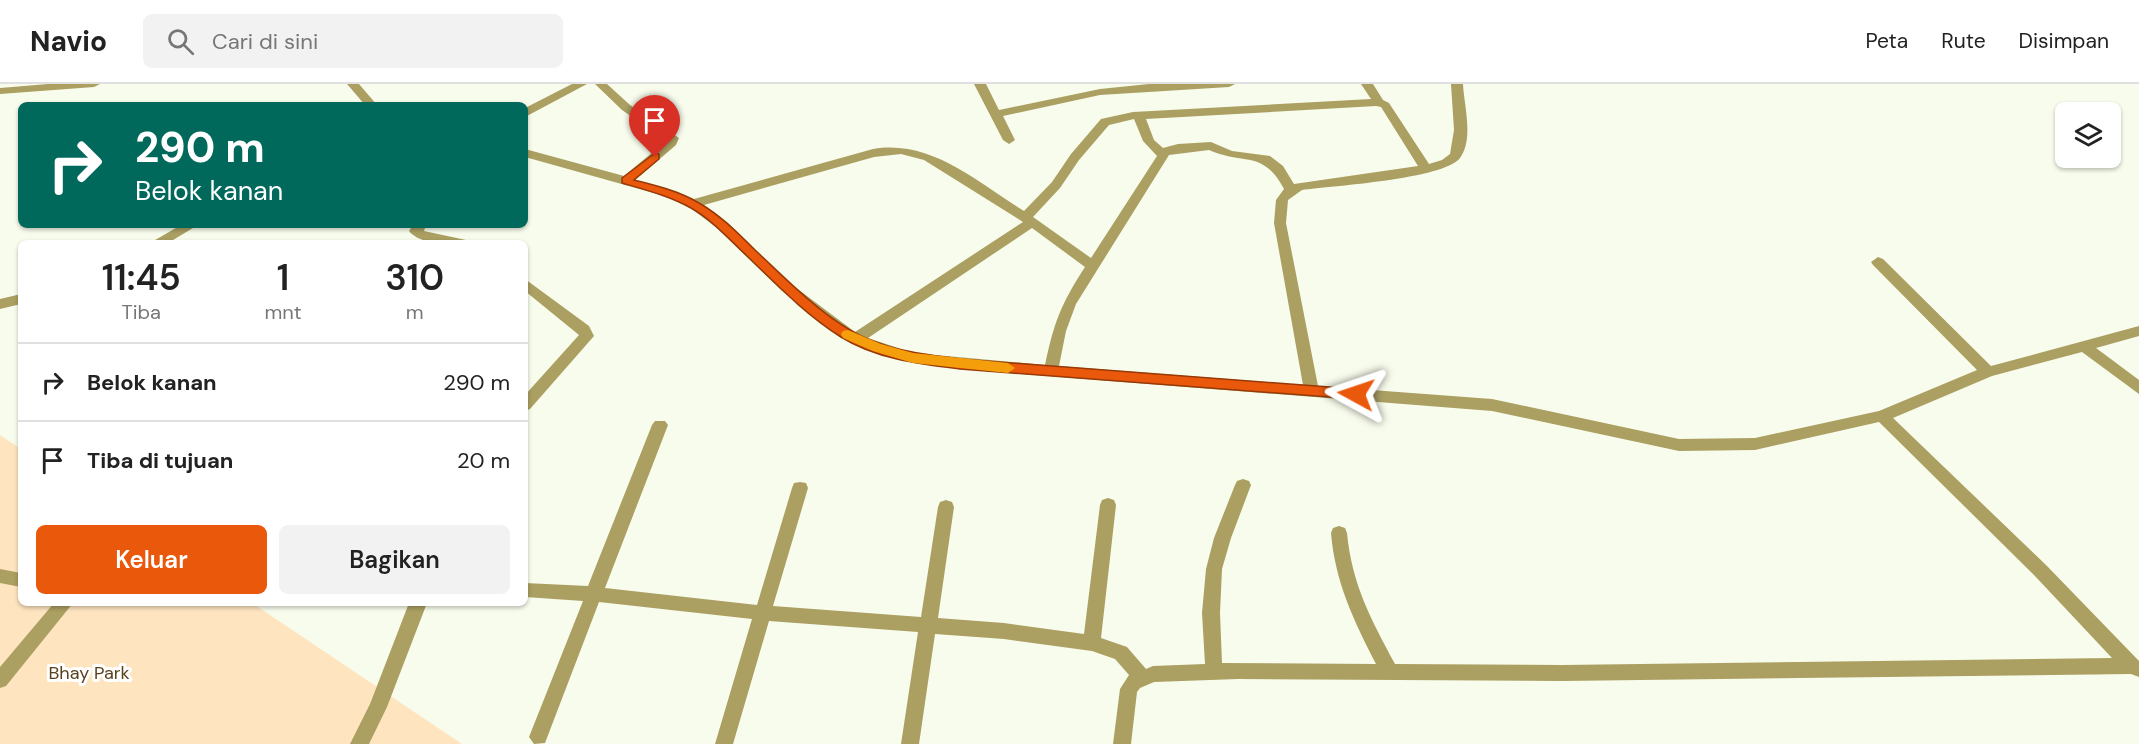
<!DOCTYPE html>
<html lang="id">
<style>
:root{--surface:#fff;--page:#f2f2f2;--text:#222;--muted:#767676;--line:#e0e0e0;--accent:#ea580c}
body{margin:0;font-family:"DM Sans",sans-serif;background:var(--page);color:var(--text);height:100vh;display:flex;flex-direction:column;font-size:22px;white-space:nowrap}
*{box-sizing:border-box;margin:0}
p{font-size:20px;color:var(--muted)}
.icon{flex:none;width:33px;height:33px;fill:none;stroke:currentColor;stroke-width:2;stroke-linecap:round;stroke-linejoin:round}
.map{position:relative;flex:1;overflow:hidden}
.details{position:absolute;left:18px;top:156px;width:510px;height:366px;display:flex;flex-direction:column;background:var(--surface);border-radius:9px;box-shadow:0 2px 4px #0004}
.details>*{flex:none}
.hud{position:absolute;left:18px;top:18px;width:510px;height:126px;border-radius:9px;box-shadow:0 2px 4px #0004;background:#00695c;color:#fff;overflow:hidden}
.controls{position:absolute;left:2055px;top:18px;display:grid;gap:12px}
.controls a{display:grid;place-items:center;width:66px;height:66px;border-radius:9px;background:var(--surface);box-shadow:0 2px 4px #0004;font-size:30px}
.pin{position:absolute;display:grid;place-items:center;width:51px;height:51px;color:#fff;margin:-62px -26px;border-radius:50% 50% 50% 0;rotate:-45deg;box-shadow:0 0 6px #0007}
.pin .icon{rotate:45deg}
.me{position:absolute;width:66px;margin:-33px;rotate:275deg;stroke-linejoin:round;filter:drop-shadow(0 0 4px #0008)}
.turn{display:flex;align-items:center;gap:21px;height:126px;padding:0 18px;font-size:27px}
.turn .icon{width:78px;height:78px;stroke-width:2.5}
.turn b{display:block;font-size:42px;line-height:51px}
.eta{display:flex;justify-content:space-evenly;align-items:center;height:102px;text-align:center}
.eta b{font-size:36px;font-weight:600;line-height:42px}
.cta{display:flex;gap:12px;margin-top:auto;padding:12px 18px}
.cta a{flex:1;height:69px;border-radius:9px;background:var(--accent);color:#fff;font-size:24px;font-weight:600;line-height:69px;text-align:center}
.cta a+a{background:var(--page);color:var(--text)}
ul{padding:0;list-style:none}
li{display:flex;align-items:center;gap:18px;height:78px;padding:0 18px;border-top:2px solid var(--line)}
li div{flex:1}
li b{display:block;font-size:22px}
li em{font-style:normal}
header{display:flex;align-items:center;gap:36px;box-sizing:border-box;height:84px;padding:0 30px;background:var(--surface);border-bottom:2px solid var(--line)}
header strong{font-size:28px}
nav{display:flex;gap:33px;margin-inline-start:auto;font-size:21px}
.search{width:420px;height:54px;background:var(--page);display:flex;align-items:center;gap:15px;box-sizing:border-box;padding:0 21px;border-radius:9px;color:var(--muted);font-size:22px}
.map>svg:first-child{display:block}
</style>
<header>
<strong>Navio</strong>
<div class="search"><svg class="icon" aria-label="search" viewBox="0 0 24 24"><circle cx="10" cy="10" r="6"/><path d="M15 15l6 6"/></svg>Cari di sini</div>
<nav><a>Peta</a><a>Rute</a><a>Disimpan</a></nav>
</header>
<div class="map">
<svg width="2139" height="660" viewBox="0 0 2139 660">
<rect width="100%" height="100%" fill="#f8fcec"/>
<path fill="#fee4bf" d="M0,351L21,365V519H252L462,660H0Z"/>
<g fill="none" stroke-linecap="round" stroke-linejoin="round">
<path fill="#ab9f62" fill-rule="evenodd" d="M48,0H100L94,3L0,10V4Z
M347,0H359L377,21H365Z
M572,0H587L525,33V24Z
M595,0H607L630,21L679,54L676,61L635,96L676,107L694,115L873,65C931,55 977,98 1024,127L1052,98L1071,70L1101,35L1133,28L1371,15L1361,0H1373L1383,16L1389,19L1429,80L1442,76L1450,70L1454,46L1451,0H1463C1464,21 1474,55 1460,74C1444,95 1332,102 1302,106L1288,116L1286,139L1318,302L1492,315L1679,355L1755,354L1879,327L1977,286L1873,181L1871,178L1878,173L1883,175L1991,282L2139,242V252L2096,264L2139,296V310L2082,268L1992,292L1893,334L2046,481L2139,577V593L2131,590L1562,597L1238,595L1154,598L1140,604L1137,608L1131,660H1113L1120,605L1129,591L1115,575L1092,567L1004,555L935,550L919,660H901L918,548L769,537L733,660H715L752,535L599,518L545,659L534,660L529,653L583,517L525,513V499L588,502L652,341L655,337H665L668,341L605,504L757,521L792,404L794,399L800,398L806,399L808,404L773,522L921,533L938,423L940,418L946,416L952,418L954,423L938,534L1004,539L1084,550L1100,421L1102,416L1108,414L1114,416L1116,421L1101,554L1127,563L1146,585L1153,582L1205,580L1202,529L1206,485L1214,454L1235,401L1237,397L1243,395L1249,397L1251,401L1231,454L1222,485L1220,529L1222,579L1376,580C1354,537 1335,498 1331,449L1333,444L1339,442L1345,444L1347,449C1352,501 1371,535 1395,580L1562,581L2112,574L2034,491L1879,338L1755,366L1679,367L1492,327L960,285L913,279L872,268L841,254L781,206L717,144L692,125L668,113L525,73V65L624,92L666,57L622,26ZM1376,22L1381,23L1418,82L1294,100L1283,82L1270,72L1232,67L1211,58L1178,60L1163,64L1154,56L1146,35ZM1134,35L1143,57L1157,72L1091,174L1033,133L1060,104L1079,76L1109,41ZM1209,66C1246,82 1262,65 1284,105L1276,116L1274,139L1303,301L1059,282L1066,247L1076,220L1169,71ZM901,70L924,76L1023,138L855,248L791,200L727,138L704,121L874,73ZM1032,144L1085,183C1061,220 1054,238 1045,281L913,269L868,254Z
M974,0H986L999,26L1100,5L1149,0H1235L1229,3L1100,11L1003,32L1015,56L1009,60L1003,56Z
M181,141H198L168,159H150Z
M413,141H426L424,147L466,156L468,159C450,159 421,162 409,147Z
M525,195L589,242L594,252L530,325L525,327V311L579,251L525,207Z
M21,210V220L0,225V215Z
M0,485L21,489V503L0,499Z
M54,519H73L6,602L0,604V583Z
M409,519H427L387,623L369,660H350L370,620Z"/>
</g>
<path fill="#ea580c" stroke="#983908" stroke-width="1.5" d="M655,69L659,70V75L634,96C657,102 679,107 699,119C720,131 738,149 755,166C785,194 815,225 850,246C883,266 923,270 960,275L1356,305L1363,310L1356,315L960,285C920,280 876,275 841,253C806,231 776,200 747,172C729,155 712,136 691,124C669,112 646,106 622,99V94Z"/>
<path fill="#f59e0b" d="M848,246L881,260L913,269L1008,279L1015,284L1008,289L913,279L873,267L843,254L841,250L843,247Z"/>
<g text-anchor="middle" dominant-baseline="central" stroke-width="6" stroke-linejoin="round" paint-order="stroke">
<g font-size="18" fill="#58401c" stroke="#fff">
<text x="89" y="589">Bhay Park</text>
</g>
</g>
</svg>
<div class="controls">
<a><svg class="icon" aria-label="layers" viewBox="0 0 24 24"><path d="M12 4l9 5-9 5-9-5zM3 14l9 5 9-5"/></svg></a>
</div>
<div class="pin" style="left:655px;top:73px;background:#d93025"><svg class="icon" aria-label="arrive" viewBox="0 0 24 24"><path d="M6 21V4h12l-3 4 3 4H6"/></svg></div>
<svg class="me" style="left:1356px;top:310px" viewBox="-20 -20 40 40"><path d="M0-17L14 15 0 8-14 15z" fill="#ea580c" stroke="#fff" stroke-width="4"/></svg>
<div class="hud">
<div class="turn"><svg class="icon" aria-label="right" viewBox="0 0 24 24"><path d="M7 20v-9h11M14 6l5 5-5 5"/></svg><div><b>290 m</b>Belok kanan</div></div>
</div>
<section class="details">
<div class="eta">
<div><b>11:45</b><p>Tiba</p></div>
<div><b>1</b><p>mnt</p></div>
<div><b>310</b><p>m</p></div>
</div>
<ul>
<li><svg class="icon" aria-label="right" viewBox="0 0 24 24"><path d="M7 20v-9h11M14 6l5 5-5 5"/></svg><div><b>Belok kanan</b></div><em>290 m</em></li>
<li><svg class="icon" aria-label="arrive" viewBox="0 0 24 24"><path d="M6 21V4h12l-3 4 3 4H6"/></svg><div><b>Tiba di tujuan</b></div><em>20 m</em></li>
</ul>
<div class="cta"><a>Keluar</a><a>Bagikan</a></div>
</section>
</div>
